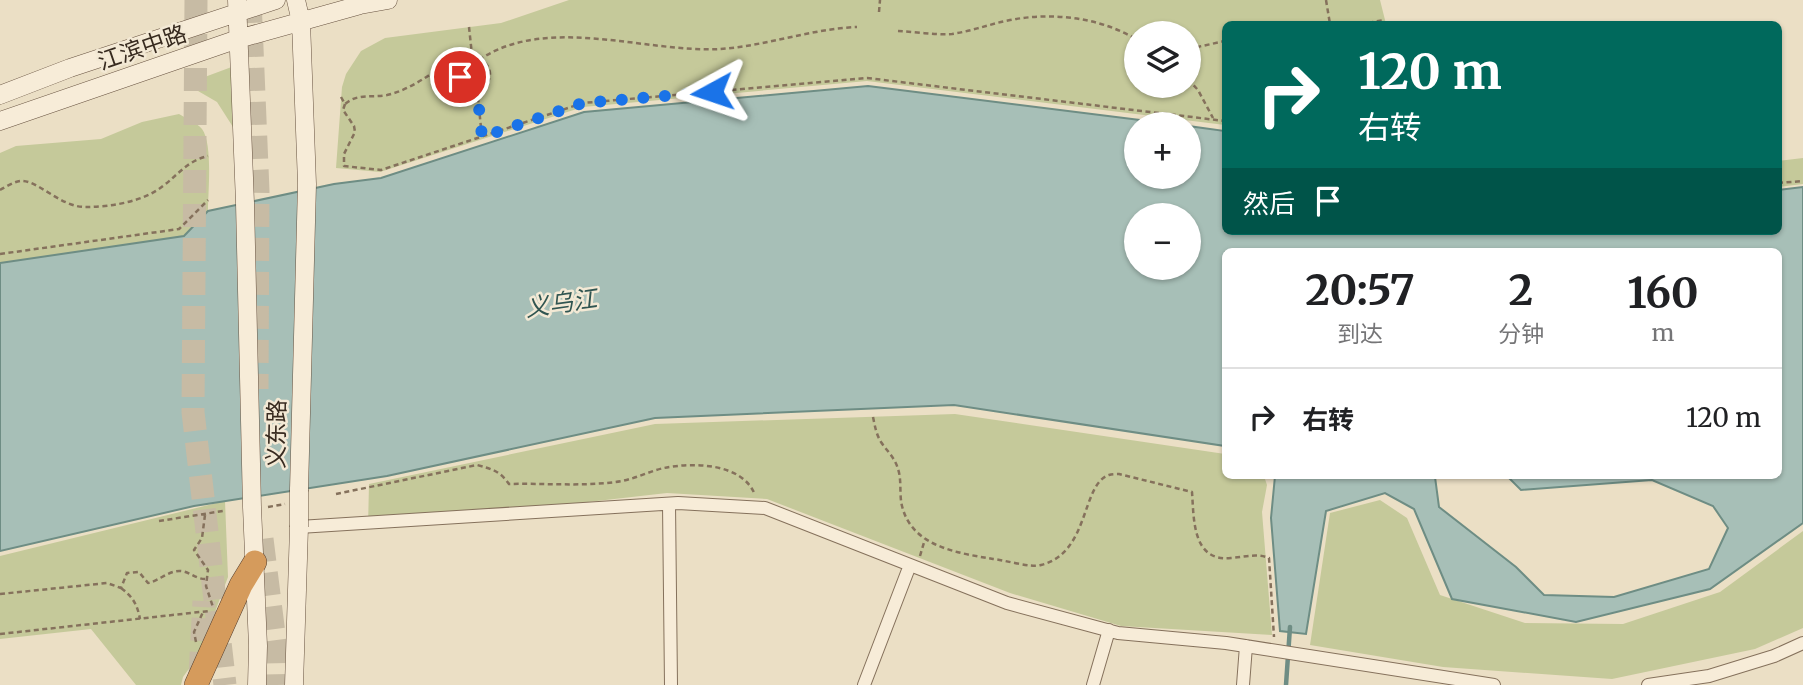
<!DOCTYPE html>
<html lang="zh">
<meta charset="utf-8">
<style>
:root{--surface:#fff;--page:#f6f6f6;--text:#202124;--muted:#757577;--line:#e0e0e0}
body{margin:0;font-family:Merriweather,"Noto Sans SC",serif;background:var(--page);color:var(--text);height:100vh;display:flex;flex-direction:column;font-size:26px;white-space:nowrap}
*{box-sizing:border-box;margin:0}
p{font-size:23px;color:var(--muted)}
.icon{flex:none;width:38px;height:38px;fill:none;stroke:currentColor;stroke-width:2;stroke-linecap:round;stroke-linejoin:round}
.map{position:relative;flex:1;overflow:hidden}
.details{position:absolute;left:1222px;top:248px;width:560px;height:231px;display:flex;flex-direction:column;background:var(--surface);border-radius:10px;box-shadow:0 2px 5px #0004}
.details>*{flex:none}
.guide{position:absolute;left:1222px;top:21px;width:560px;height:214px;border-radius:10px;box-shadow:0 2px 5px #0004;background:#00695c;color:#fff;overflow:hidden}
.tools{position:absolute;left:1124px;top:21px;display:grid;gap:14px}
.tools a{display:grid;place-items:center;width:77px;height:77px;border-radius:50%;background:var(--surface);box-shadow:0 2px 5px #0004;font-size:35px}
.pin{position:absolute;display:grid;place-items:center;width:60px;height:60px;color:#fff;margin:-30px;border:4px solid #fff;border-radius:50%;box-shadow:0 2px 7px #0007}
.me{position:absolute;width:77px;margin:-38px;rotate:265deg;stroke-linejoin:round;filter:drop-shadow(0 0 5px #0008)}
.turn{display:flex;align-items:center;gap:24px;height:147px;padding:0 21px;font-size:32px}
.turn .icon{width:91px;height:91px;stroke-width:2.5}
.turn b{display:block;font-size:49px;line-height:60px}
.then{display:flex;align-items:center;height:66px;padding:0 21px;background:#0003;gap:14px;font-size:26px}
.eta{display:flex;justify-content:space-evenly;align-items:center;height:119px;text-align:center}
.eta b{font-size:42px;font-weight:700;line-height:49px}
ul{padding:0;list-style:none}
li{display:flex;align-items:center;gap:21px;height:98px;padding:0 21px;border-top:2px solid var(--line)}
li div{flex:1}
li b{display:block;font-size:26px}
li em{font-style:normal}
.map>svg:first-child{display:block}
</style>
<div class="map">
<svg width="1803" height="685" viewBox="0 0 1803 685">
<rect width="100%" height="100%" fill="#ebdfc5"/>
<path fill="#c5c99a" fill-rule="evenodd" d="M569,0H1380L1386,24H1225V125L867,81L583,107L380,172L336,168L342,87L346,74L361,51L385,38L501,23ZM1136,33H1188V86H1136Z
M245,62L233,127L217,102L186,84Z
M179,114C187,119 196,122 202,129C213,144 208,192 208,211L184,236L0,263V153L16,146L101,139L142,122Z
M1803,158V184L1778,187V161Z
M955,414L1225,454V476H1264L1267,485L1262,512L1272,635L1121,626L1010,593L767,499L667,493L368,527L369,484L655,424Z
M1380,500L1407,518L1440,595L1525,623L1623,624L1720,592L1803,531V628L1755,649L1612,679L1443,667L1310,645L1330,513Z
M225,501L228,577L199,655L183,677L181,685H136L91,629L0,639V556Z"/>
<path fill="#a7bfb7" stroke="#6e8d84" stroke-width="2" fill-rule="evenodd" d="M868,86L1172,124H1136V177H1188V126L1225,131V231H1778V190L1803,187V523L1710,589L1576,622L1452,599L1414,509L1385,493L1326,511L1306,634L1280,631L1271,518L1275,476H1437L1435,477L1439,507L1516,567L1544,595L1614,597L1709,569L1728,528L1713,506L1652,480L1521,490L1507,476H1778V252H1225V446L954,405L655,418L387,476L194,506L0,551V263L184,236L208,211L334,184L381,178L584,112ZM1136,215H1188V268H1136Z"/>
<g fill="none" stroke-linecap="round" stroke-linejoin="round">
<path stroke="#6e8d84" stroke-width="4.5" d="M1286,685L1290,627"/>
<path stroke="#c7bba4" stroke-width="23" stroke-dasharray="23 11" stroke-linecap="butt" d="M196,0L193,412L225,685
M250,0L258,191L257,389
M262,539L275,642L276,685
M200,675L204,601"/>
<g stroke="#85715c" stroke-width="14">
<path id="street" d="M669,504L671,685
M299,527L678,503L765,508L1007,603L1118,633L1226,643L1494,685
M864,685L910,565
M1093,685L1109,630
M1243,685L1246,646
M1648,685L1709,676L1774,656L1803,643"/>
</g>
<g stroke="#675240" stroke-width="19">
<path id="secondary" d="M237,0L245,203L252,507L258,646L257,685
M296,0L301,22L307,184L299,490
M0,95L70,68L276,0
M0,121L238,39L360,5L388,0
M294,685L299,527"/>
</g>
<g stroke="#543f30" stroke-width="24">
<path id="highway" d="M196,685L241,585L255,562"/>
</g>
<path stroke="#85715c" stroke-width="2.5" stroke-dasharray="5 3.5" stroke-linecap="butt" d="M1326,0L1330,24
M879,12L880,0
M1360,24L1385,20
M469,27L472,55
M898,31C915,32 935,35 952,34C972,31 990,24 1010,20C1053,12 1098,17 1136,39
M1188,49L1225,41
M460 74a15 15 0 1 1 30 0a15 15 0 1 1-30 0Z
M479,60C546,14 645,53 720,49C766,46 810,29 857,27
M1188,79L1198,90L1213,118
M477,89L482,137
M341,97L345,104C358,93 371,98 387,95C419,88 441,62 471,54
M345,104L343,110L354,126L355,132L344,154V166L381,170L583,103L867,78L1225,121
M1778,183L1803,181
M0,190C6,187 13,182 20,181C37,179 60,207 85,207C110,207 143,202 163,186C179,174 187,161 208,156
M0,254L179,229L208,200
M873,417C875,426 876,434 881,442C887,451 895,458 898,469C902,481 899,494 902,506C912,547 958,553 993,559C1005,560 1030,568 1041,565C1090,553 1081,484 1109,475C1112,474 1116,474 1119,474L1192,492C1194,519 1192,562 1231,558C1245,557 1256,553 1269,558L1274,637
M336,494L477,465C492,469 500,471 509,484C546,483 586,487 622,481C637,478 650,471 664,468C693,462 743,463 755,495
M268,507L285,504
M205,515L202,538L194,550L208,570L206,586L213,607
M159,521L223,511
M920,556L925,539
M121,588C133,597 137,604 140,619
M0,594L107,583L121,588L127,573L139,572L148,583C159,581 169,570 181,571C191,572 196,580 208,579
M0,634L209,611
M196,642L194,632L203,612"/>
<use href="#street" stroke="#f7ecd8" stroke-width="12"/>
<use href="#secondary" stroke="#f7ecd8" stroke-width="18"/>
<use href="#highway" stroke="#d59b5c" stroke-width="23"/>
<g stroke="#675240" stroke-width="19" stroke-linecap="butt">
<path id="secondary-bridge" d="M299,490V527"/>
</g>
<use href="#secondary-bridge" stroke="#f7ecd8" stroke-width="18"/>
</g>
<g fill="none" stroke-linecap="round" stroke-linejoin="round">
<path stroke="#1a73e8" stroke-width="12" stroke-dasharray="0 21.6" d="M460,77L466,86L477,89L482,137L583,103L712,92"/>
</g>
<g text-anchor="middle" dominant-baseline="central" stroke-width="5" stroke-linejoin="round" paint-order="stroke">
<g font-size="23" fill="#372a1f" stroke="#f3e9d5">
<text transform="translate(142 47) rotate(-19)">江滨中路</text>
<text transform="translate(276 434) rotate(-89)">义东路</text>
</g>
<g font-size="24" font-style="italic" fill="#305551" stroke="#f3e9d5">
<text transform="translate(561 303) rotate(-8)">义乌江</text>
</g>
</g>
</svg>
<div class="tools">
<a><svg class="icon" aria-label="layers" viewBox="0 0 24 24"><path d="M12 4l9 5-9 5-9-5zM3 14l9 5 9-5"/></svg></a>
<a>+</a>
<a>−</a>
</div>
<div class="pin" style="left:460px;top:77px;background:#d93025"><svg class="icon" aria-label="arrive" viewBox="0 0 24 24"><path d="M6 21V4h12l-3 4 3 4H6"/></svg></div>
<svg class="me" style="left:712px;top:92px" viewBox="-20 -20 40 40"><path d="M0-17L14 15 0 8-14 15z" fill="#1a73e8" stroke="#fff" stroke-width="4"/></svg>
<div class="guide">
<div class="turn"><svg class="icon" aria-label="right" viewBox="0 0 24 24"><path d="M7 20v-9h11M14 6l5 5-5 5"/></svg><div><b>120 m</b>右转</div></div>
<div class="then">然后<svg class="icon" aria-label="arrive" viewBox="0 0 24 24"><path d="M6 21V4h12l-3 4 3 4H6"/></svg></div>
</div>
<section class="details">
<div class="eta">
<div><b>20:57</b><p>到达</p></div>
<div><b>2</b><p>分钟</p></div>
<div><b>160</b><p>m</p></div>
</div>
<ul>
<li><svg class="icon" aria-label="right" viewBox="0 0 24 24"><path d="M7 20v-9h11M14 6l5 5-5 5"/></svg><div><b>右转</b></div><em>120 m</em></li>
</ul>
</section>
</div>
